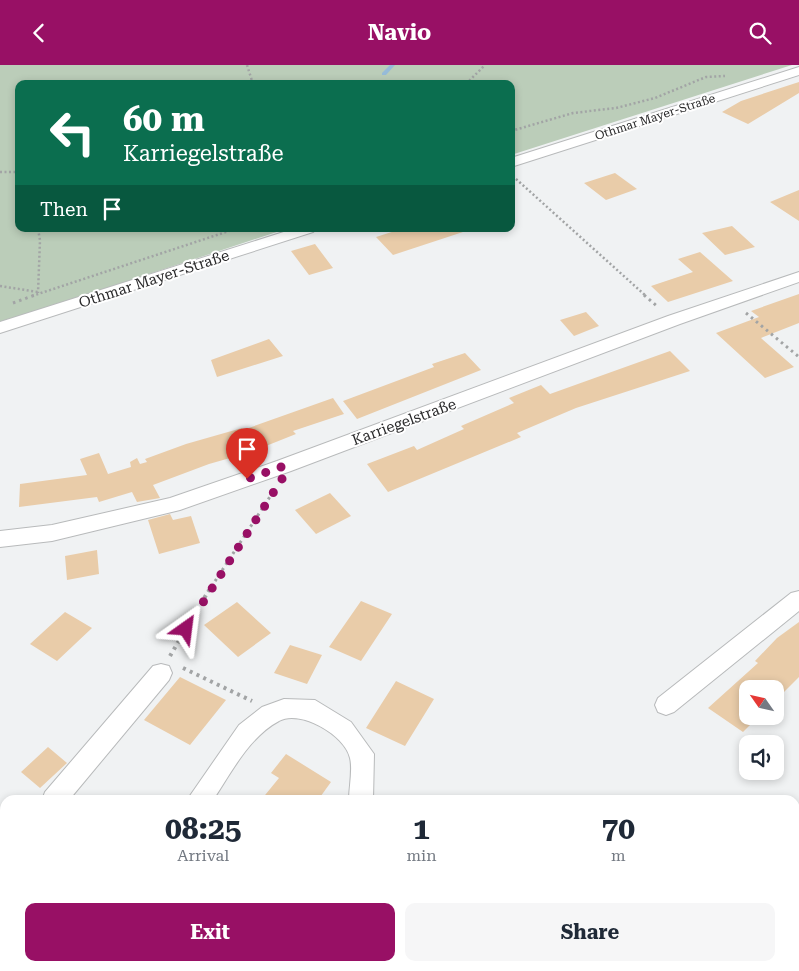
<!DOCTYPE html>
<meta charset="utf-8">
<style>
:root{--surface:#fff;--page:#f6f6f7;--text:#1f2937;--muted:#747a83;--accent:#981065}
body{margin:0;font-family:"Roboto Serif",serif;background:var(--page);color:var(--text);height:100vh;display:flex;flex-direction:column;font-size:19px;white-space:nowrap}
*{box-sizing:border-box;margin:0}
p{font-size:16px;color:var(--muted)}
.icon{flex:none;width:28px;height:28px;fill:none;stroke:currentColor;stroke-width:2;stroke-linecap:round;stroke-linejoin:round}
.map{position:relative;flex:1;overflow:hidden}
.drawer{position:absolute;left:0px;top:730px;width:800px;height:176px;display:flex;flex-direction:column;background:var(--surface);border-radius:15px 15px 0 0;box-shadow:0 2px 8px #0003}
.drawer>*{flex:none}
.hud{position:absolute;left:15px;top:15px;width:500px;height:152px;border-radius:10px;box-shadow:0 2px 8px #0003;background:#0b6e4f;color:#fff;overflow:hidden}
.needle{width:32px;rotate:304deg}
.controls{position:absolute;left:739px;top:615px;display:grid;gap:10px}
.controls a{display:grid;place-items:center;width:45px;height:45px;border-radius:10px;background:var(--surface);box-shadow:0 2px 8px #0003;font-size:25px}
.pin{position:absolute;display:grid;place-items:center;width:42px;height:42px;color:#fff;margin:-51px -21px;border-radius:50% 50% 50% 0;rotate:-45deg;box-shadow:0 0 5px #0007}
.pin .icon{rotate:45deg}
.me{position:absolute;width:55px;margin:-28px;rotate:31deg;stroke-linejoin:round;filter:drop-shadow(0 0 4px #0008)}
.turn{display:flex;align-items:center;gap:18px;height:105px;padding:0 25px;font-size:22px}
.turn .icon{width:65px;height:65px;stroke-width:2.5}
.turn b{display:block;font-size:35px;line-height:42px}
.then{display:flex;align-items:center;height:48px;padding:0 25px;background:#0003;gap:10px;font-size:19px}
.eta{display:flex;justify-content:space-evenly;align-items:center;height:85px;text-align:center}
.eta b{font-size:30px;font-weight:700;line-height:35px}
.action{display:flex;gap:10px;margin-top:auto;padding:10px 25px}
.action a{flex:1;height:58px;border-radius:10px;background:var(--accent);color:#fff;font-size:20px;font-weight:700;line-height:58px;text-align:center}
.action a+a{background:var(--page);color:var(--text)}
header{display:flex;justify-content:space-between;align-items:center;height:65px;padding:0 25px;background:var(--accent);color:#fff;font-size:22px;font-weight:700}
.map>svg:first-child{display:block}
</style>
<header><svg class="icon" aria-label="back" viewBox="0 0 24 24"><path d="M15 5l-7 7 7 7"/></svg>Navio<svg class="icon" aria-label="search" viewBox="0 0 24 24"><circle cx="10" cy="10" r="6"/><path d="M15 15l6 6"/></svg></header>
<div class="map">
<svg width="799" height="906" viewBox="0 0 799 906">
<rect width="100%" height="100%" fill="#f0f2f3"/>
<path fill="#bbcdb9" d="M0,0H792L511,90V19H19V164H286L0,258Z"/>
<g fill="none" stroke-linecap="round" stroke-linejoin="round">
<path fill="#96bbd8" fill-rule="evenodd" d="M390,0H395L386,10H382V8Z"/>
</g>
<path fill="#e9cca9" d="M799,17V28L748,59L722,47L741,36Z
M615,108L637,124L606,135L584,118Z
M799,125V156L770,137Z
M732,161L755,182L725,190L702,168Z
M401,164H462L463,167L393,190L376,172Z
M315,179L333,203L309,210L291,186Z
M700,187L733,216L668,237L651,221L693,207L678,194Z
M799,229V258L761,273L794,302L765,313L716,268L759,252L751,246Z
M586,247L599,261L574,271L560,255Z
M269,274L283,291L217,312L211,295Z
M670,286L690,306L576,343L517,368L521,372L388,427L367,399L414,381L417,385L464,364L461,361L514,338L509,333L541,320L550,329Z
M465,288L481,305L357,354L343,336L434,302L432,299Z
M333,333L344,349L293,366L296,369L251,387L209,399L153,420L160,433L137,437L132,427L99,437L97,432L19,442L20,419L87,410L80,394L99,388L108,409L131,402L130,397L137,393L140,399L147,397L145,394L186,379L242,363L243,365Z
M330,428L351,451L316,469L295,445Z
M170,449L173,455L191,451L200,478L159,489L148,455Z
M97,485L99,509L67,515L65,491Z
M361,536L392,549L361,596L329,582Z
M237,537L271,568L238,592L204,560Z
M65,547L92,563L57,596L30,579Z
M799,557V612L775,636V624H748V651H759L743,667L708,643L758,598L755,596L777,573Z
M290,580L322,590L307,619L274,608Z
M180,612L226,635L190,680L144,655Z
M396,616L434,634L405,681L366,663Z
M48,682L67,698L40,723L21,707Z
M286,689L331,717L318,735H261L279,713L271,708Z"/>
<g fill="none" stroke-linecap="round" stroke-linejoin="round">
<g stroke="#b8babb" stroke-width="2">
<path id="minor" d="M799,2V10L511,102V93Z
M293,164H316L313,167L0,268V257Z
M799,207V217L680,259L291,406L180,445L52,476L0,482V466L52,460L170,433L277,396L668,251Z
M799,526V546L674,647L666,650L658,647L655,640L658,633L791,528Z
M161,599L169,601L172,608L169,615L69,735H42L45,727L153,601Z
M284,634L315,635L351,657L374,689L373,735H349C349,722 353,705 350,693C345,670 300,644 279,656C249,672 231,708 213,735H187L239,660L262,642Z
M5,780V808L0,810V782Z
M68,901H97L95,906H66Z
M374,901H402L404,906H376Z"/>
</g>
<path stroke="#a2a4a5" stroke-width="2.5" stroke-dasharray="2 2.5" stroke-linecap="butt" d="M247,0L253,19
M466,19L485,0
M511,66L573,48L616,43L655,33L706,12L725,11
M0,107H19
M516,114L646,231
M38,164L40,175L38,228
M0,221L38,227
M32,231L235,164"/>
<path stroke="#a2a4a5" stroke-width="3" stroke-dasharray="2.5 4" stroke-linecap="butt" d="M644,230L658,242
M13,238L35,230
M746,248L799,292
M208,527L275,424"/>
<path stroke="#a2a4a5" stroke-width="4" stroke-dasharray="3 4.5" stroke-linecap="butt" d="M170,591L209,525
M183,603L252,636"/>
<use href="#minor" fill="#fff" fill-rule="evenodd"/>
</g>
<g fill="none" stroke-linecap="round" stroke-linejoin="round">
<path stroke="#981065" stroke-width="9" stroke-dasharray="0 16.2" d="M186,564L282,414L284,401L247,414"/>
</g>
<g text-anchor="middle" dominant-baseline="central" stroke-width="4" stroke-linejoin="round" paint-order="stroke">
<g font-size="12" fill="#2b2b2c" stroke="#fff">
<text transform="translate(655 52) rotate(-18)">Othmar Mayer-Straße</text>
</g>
<g font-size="15" fill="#2b2b2c" stroke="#fff">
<text transform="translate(154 214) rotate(-18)">Othmar Mayer-Straße</text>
<text transform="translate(404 357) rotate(-20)">Karriegelstraße</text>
</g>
</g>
</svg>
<div class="controls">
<a><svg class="needle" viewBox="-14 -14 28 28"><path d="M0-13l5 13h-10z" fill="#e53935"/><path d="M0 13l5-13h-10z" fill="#747a83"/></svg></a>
<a><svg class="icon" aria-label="sound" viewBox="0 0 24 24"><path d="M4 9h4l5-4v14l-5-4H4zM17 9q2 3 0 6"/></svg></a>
</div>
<div class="pin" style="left:247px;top:414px;background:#d93025"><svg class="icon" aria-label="arrive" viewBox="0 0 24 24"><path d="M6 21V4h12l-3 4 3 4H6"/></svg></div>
<svg class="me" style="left:186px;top:564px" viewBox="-20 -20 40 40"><path d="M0-17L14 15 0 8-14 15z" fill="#981065" stroke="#fff" stroke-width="4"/></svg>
<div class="hud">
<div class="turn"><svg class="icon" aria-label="left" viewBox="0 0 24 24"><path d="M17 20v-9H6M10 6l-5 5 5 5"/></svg><div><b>60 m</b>Karriegelstraße</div></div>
<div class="then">Then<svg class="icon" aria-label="arrive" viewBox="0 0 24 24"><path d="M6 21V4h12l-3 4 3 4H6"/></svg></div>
</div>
<section class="drawer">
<div class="eta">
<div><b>08:25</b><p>Arrival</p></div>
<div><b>1</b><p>min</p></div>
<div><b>70</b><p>m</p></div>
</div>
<div class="action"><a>Exit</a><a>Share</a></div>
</section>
</div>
